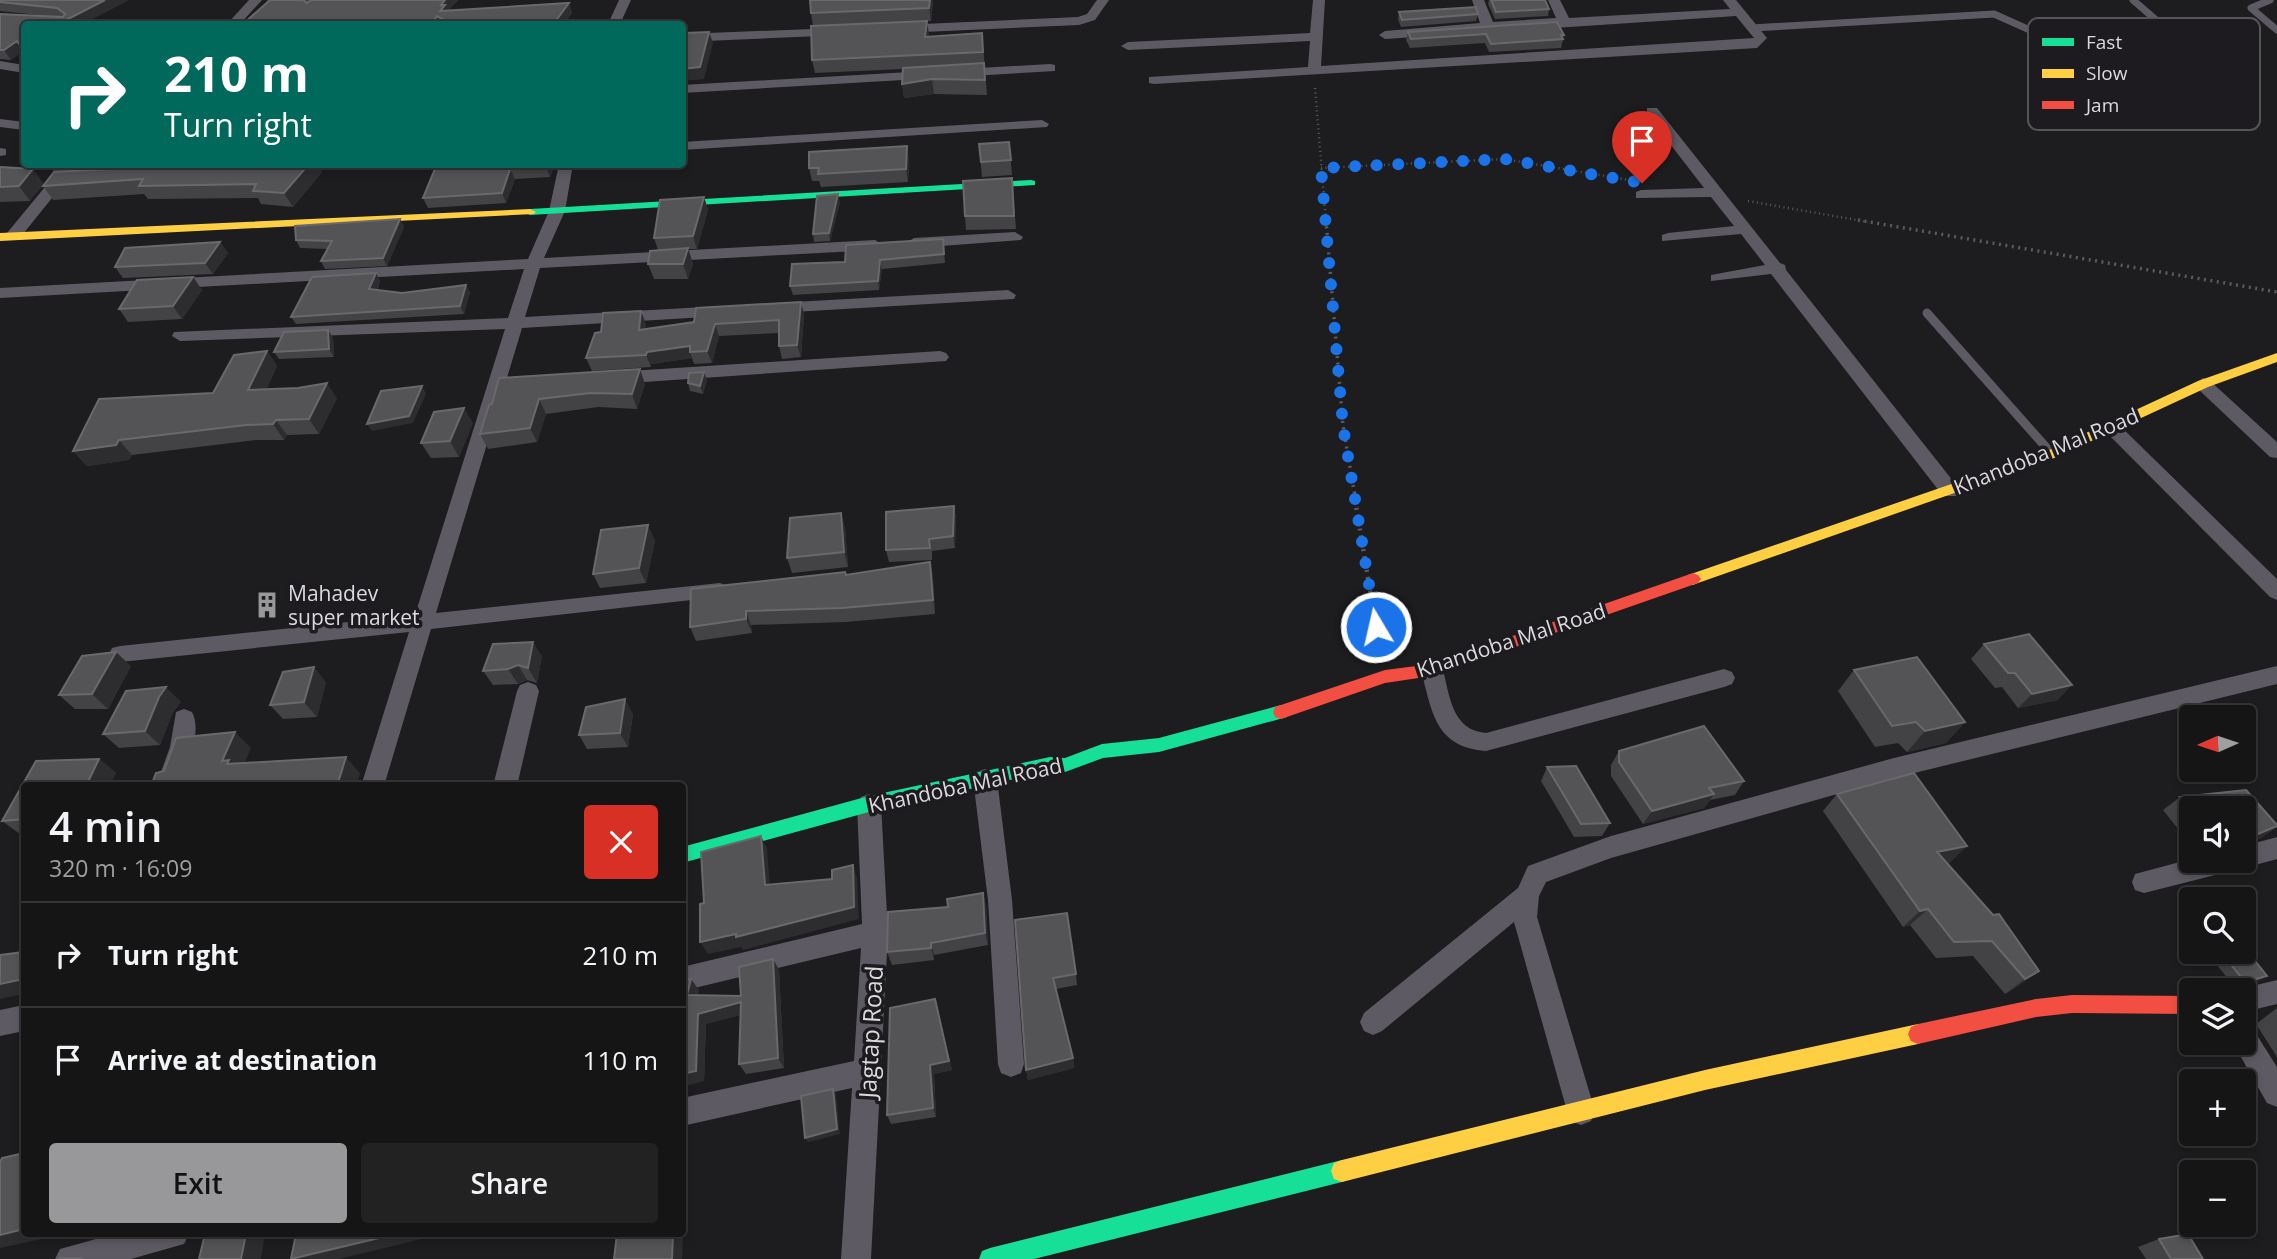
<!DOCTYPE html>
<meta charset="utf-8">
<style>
:root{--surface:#161516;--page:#232223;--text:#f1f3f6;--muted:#9e9fa1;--line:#353435;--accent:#989799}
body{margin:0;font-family:"Open Sans",sans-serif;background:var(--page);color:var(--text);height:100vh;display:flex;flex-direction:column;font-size:26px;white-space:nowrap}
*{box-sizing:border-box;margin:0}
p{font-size:23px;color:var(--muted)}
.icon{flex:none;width:38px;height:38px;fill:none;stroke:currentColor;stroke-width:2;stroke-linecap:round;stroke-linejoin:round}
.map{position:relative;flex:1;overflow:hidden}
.sheet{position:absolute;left:21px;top:782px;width:665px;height:455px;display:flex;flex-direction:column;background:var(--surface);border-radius:7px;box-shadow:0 4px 10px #0003,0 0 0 2px var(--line)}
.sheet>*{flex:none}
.banner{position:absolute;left:21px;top:21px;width:665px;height:147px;border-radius:7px;box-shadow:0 4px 10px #0003,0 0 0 2px var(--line);background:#00695c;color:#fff;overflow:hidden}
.needle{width:46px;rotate:267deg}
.fabs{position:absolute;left:2179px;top:705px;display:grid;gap:14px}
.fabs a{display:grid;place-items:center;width:77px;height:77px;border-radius:7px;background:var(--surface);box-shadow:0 4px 10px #0003,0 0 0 2px var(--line);font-size:35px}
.pin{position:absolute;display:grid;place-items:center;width:60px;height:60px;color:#fff;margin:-72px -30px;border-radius:50% 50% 50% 0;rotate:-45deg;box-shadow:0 0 7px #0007}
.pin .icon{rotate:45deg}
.me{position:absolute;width:77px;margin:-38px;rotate:351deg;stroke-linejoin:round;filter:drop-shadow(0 0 5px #0008)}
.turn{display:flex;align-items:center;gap:24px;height:147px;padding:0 28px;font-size:32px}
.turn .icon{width:91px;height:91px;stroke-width:2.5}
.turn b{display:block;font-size:49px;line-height:60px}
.round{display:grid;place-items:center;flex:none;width:74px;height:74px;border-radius:7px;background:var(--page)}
.summary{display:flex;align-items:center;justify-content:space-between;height:119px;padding:0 28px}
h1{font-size:42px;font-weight:600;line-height:52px}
.cta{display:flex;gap:14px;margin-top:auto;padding:14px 28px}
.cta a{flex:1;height:80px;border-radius:7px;background:var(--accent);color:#111;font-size:28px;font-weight:600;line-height:80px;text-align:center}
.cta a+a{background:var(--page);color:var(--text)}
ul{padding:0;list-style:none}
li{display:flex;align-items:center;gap:21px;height:105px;padding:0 28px;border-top:2px solid var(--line)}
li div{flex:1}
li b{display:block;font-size:26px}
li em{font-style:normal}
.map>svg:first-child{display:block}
</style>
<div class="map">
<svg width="2277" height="1259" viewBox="0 0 2277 1259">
<rect width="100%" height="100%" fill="#1d1c1e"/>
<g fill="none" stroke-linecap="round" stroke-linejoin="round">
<path stroke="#5c595f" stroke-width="2.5" stroke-dasharray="1 3.5" stroke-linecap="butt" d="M1315,88L1326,222
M1321,168L1504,159L1629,180
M1748,201L1868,222"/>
<path stroke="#5c595f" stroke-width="3.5" stroke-dasharray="2 4.5" stroke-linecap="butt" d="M1326,220L1343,426L1355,496
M1858,220L2277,292"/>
<path stroke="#5c595f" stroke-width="4.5" stroke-dasharray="2 5" stroke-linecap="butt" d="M1354,494L1381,656"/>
<path stroke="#5e5a63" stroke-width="7" d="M2270,0L2251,8L2277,30
M1752,28L1994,14L2061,44L2177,38L2133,0"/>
<path stroke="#5e5a63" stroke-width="9" d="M1927,313L2052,454"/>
<path fill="#5e5a63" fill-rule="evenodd" d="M249,0H262L240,24H227Z
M619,0H631L620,24H608Z
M1097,0H1109L1095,20L1079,25L901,33L895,29L901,25L1078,17L1087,14Z
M1313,0H1325L1321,66L1754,38L1736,16L1385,39L1379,35L1385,31L1480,23L1472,0H1484L1493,22L1556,18L1548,0H1560L1569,18L1730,9L1723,0H1736L1767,38L1757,48L1154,84L1149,83V77L1308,67L1310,41L1128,50L1121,46L1128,42L1310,33Z
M838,28L844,32L843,35L682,42V34Z
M0,61L24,65V73L0,69Z
M1050,64L1055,65V71L682,93V85Z
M1647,108H1657L1780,263L1785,265L1786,270L1957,486L1960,491L1957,496H1943L1771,274L1711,281V275L1765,265L1741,234L1662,241V235L1668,233L1734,226L1711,197L1636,198V192L1641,190L1704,188L1647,114Z
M0,119L24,122V130L0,127Z
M1042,120L1049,124L1047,127L682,150V142Z
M0,148L6,149V155L0,156Z
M286,164H362L355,168L290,172L283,168Z
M559,164H573L565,211L544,258L875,240L883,245L875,250L540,268L525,317L723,306L731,311L723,316L522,328L436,613L720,583L727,586L730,591L727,596L431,629L384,786H361L409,632L120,662L112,660L109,654L112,648L120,646L415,615L505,329L180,341L172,336L174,332L508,318L524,269L0,298V288L528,259L549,211Z
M69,174L76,178L74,181L64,183L19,239H7V233L54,176Z
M1015,232L1023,237L1021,240L914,248L906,243L914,238Z
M1008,290L1016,295L1014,299L776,313L768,308L776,303Z
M940,351L946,353L949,357L946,361L615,384L606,378L615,372Z
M2203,378L2209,380L2277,442V458L2270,457L2197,388L2194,384Z
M2110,420L2116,422L2277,579V600L2270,597L2104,430L2101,426Z
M1432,661L1440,664L1443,670C1450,697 1452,730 1486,733L1724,669L1732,672L1735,678L1732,684L1724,687L1486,751C1435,747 1432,712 1421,670L1424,664Z
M2277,666V684L1894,778L1611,858L1546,882L1539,896L1537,917L1595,1111L1591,1121L1581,1125L1571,1121L1567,1111L1514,922L1382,1031L1373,1035L1364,1031L1360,1022L1364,1013L1518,888L1528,866L1611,836L1894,758Z
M528,682L536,685L539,691L517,786H493L517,691L520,685Z
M184,709L192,712C203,733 186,765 179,786H156L170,747L176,712Z
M985,769L993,772L997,779L1012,900L1024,1064L1021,1073L1011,1077L1001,1073L998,1064L988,900L973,779L977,772Z
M869,794L877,797L881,804L888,933L871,1259H841L852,1088L682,1126V1098L854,1061L861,948L682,991V967L862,924L857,804L861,797Z
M2277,837V859L2244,868L2237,865L2227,872L2144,893L2135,890L2132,882L2135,874L2191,859L2244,861V846Z
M2277,980V1004L2244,1012V990H2236Z
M24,1005V1031L0,1036V1010Z
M2244,1025L2253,1029L2277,1067V1107L2267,1103L2233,1043H2244Z
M114,1234H189L184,1244L131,1259H55L60,1249Z"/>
<path fill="#16e098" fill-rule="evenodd" d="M1031,180L1035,181V185L530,215L524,212L530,209Z
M1281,705L1287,707L1289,712L1287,717L1159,752L1103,758L1065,772L1050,771L869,812L682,863V847L869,796L1050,757L1065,758L1102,744L1159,738Z
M1342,1160L1350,1163L1353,1171L1350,1179L1342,1182L1034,1259H979L982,1251L990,1248Z"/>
<path fill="#ffcf43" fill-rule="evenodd" d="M530,209L536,212L534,214L0,241V233Z
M2277,353V362L2208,387L2057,457L1698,583L1693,585L1685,579L1688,575L2047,451L2198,381Z
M1918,1024L1925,1027L1928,1034L1925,1041L1918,1044L1705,1090L1342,1182L1334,1179L1331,1171L1334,1163L1342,1160L1705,1070Z"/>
<path fill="#f24e42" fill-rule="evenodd" d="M1693,573L1698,575L1701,579L1698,583L1432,676L1385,683L1281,719L1275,717L1273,712L1275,707L1385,670L1432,664Z
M2072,995L2191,996V1014L2072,1013L2036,1017L1918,1044L1911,1041L1908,1034L1911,1027L1918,1024L2036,999Z"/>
</g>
<path fill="#434244" d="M0,0H129L82,24H24V53L23,51L11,60L0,59V14L58,17L0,11Z
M267,0H309L307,3L311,0H458L448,11L569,3L572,13L565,22L576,24H243L268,1Z
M1489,0H1545L1549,9L1548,16L1495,19L1488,4Z
M933,2L931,21L813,26L811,13Z
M1399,12L1478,14L1476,21L1401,27L1398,19Z
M1408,32L1564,35L1561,48L1489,52L1485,43L1410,48L1406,40Z
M982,33L987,95L934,94L904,98L902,84L903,69L815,73L812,60L929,34L928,37Z
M1009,142L1012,175L982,177L979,144Z
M909,159L908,182L821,187L819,181H812L809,168Z
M49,164H179L178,166L200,164H317L322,172L293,207L261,204L258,198L148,199L144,194L53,200L43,186L54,172Z
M437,164H555L550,177L515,179L506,203L428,208L423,198Z
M0,167L33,169L30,201L0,202Z
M1012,178L1016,229L966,230L965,216Z
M704,197L708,210L697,249H688L693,264L688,279H654L648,264L658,250L654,238Z
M840,202L830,241L814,242L813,234Z
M400,219L404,227L387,266L325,269L321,261L328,249L300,248L296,240Z
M943,239L945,263L882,269L879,290L793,295L790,286L845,262Z
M220,242L228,253L213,274L123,278L115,267Z
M376,273L380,281L377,290L402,293L470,292L464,314L296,324L291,317Z
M193,277L202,290L182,319L128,322L119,309Z
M804,314L801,357L782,359L779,346V333L719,336L712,363L694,364L692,358L651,364V367L592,371L586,358L601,332L646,324L645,329Z
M328,330L333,338L334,357L279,359L274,352Z
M267,351L277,366L266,390L337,398L319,434L287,435L284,440H257L132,455L129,460L87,466L73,451L213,393Z
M707,380L703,394L690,391L688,383Z
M645,384L637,409L598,407L546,414L537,442L488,449L480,434L489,405Z
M473,423L459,457L431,458L421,443Z
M954,506L956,518L955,548L932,551V560L889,562L886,550Z
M841,513L845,528L848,567L792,573L787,558Z
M655,540L646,583L600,588L593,574Z
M930,562L933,577L935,614L846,622L751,625L752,633L696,641L690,627L845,572L846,575Z
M1984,644L2058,700L2018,708L2002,687L1995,688L1971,659Z
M542,656L537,683L527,680L518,684L493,685L483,671Z
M131,666L108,709H75L59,695Z
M1854,670L1965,722L1946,743L1907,752L1898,743L1875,747L1838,691Z
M326,682L317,717L283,719L270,705Z
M181,702L173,712L160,745L119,748L103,734Z
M633,714L628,747L587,749L579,735Z
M1619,751L1744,781L1735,795L1710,800L1704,808L1643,824L1611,776V765Z
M99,759L116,773L109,786H24V834H20L2,821L36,761Z
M1547,767L1610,823L1602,836L1574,837L1541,781Z
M2246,790L2277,825V827L2259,839L2244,846V808H2191V845L2163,810L2180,797Z
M1837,794L1967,846L1949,863L1947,864L2039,971L2018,986L2005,994L1973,956L1936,958L1910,925L1903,927L1823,811Z
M983,893L986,906L988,945L934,955V960L892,965L887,952L948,907Z
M1015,920L1076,974L1077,985L1056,989L1073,1058L1074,1068L1028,1080L1026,1070Z
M2191,921V932L2186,925Z
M2207,952H2244L2257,982L2235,988Z
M773,959L779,970L784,1068L746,1074L739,1064L740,1015L706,1024L704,1081L682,981L699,990L697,995L741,996Z
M935,999L952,1070L934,1074L936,1117L891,1124L887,1115Z
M2277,1008V1057L2256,1024Z
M2159,1239L2203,1259H2146L2138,1247Z"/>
<path fill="#2d2c2e" d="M105,0H129L82,24H64L62,22Z
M445,0H458L447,12L449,15L444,21L440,11L441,5Z
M930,0H933V2L931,21L929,8Z
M569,3L572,13L563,24L555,22Z
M437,16L441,24H432Z
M927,21L929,34L927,50L925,37Z
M709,32L713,43L704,79L682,81V69Z
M17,41L23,51L11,60L4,50Z
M932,79L934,94L904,98L902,84Z
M907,146L909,159L908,182L906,169Z
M309,164H317L322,172L293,207L284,193Z
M547,164H555L550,177L546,167Z
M33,169L44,184L30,201L19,186Z
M510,169L515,179L506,203L502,193Z
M838,194L840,202L830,241L829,233Z
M704,197L708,210L697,249L693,236Z
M400,219L404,227L387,266L383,258Z
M220,242L228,253L213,274L205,263Z
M688,248L693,264L688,279L683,264Z
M880,260L882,269L879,290L878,281Z
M376,273L380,281L374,296L369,289Z
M193,277L202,290L182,319L173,306Z
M466,285L470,292L464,314L460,306Z
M801,302L804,314L801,357L797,345Z
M641,311L646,324L644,342L639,330Z
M715,324L719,336L712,363L707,351Z
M328,330L333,338L334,357L329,349Z
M690,346V352L692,358L651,364V367L646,355L647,352Z
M267,351L277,366L258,406L248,390Z
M640,369L645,384L637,409L632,394Z
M704,372L707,380L703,394L700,386Z
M327,383L337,398L319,434L309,419Z
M422,386L426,394L413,423L372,431L367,424Z
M539,399L546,414L537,442L530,428Z
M464,408L473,423L459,457L450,441Z
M276,420L287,435L284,440L273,424Z
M119,440L132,455L129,460L87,466L73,451Z
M954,506L956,518L955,548L953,536Z
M841,513L845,528L848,567L844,552Z
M648,525L655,540L646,583L639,568Z
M930,562L933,577L935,614L933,600Z
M746,611L751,625L752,633L746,619Z
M533,642L542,656L537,683L528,668Z
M116,652L131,666L108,709L92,694Z
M518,665L527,680L518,684L508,669Z
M314,667L326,682L317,717L304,702Z
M2072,685L2058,700L2018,708L2032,694Z
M166,687L181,702L173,712L160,745L145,731L159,697Z
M625,699L633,714L628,747L620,733Z
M1965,722L1946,743L1907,752L1925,731Z
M235,732L251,748L241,772L222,761Z
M346,757L360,773L357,786H337Z
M99,759L116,773L109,786H86Z
M1714,794L1704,808L1643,824L1652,811Z
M2277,827L2259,839L2244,846V840Z
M761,836L767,849L771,898L765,885Z
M1967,846L1949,863L1920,869L1937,852Z
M853,865L857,878L859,919L743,950L741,947L708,954L700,942L736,934L738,937Z
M983,893L986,906L988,945L985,933Z
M1928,909L1910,925L1903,927L1920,911Z
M931,943L934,955V960L931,948Z
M773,959L779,970L784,1068L778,1058Z
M2039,971L2018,986L2005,994L2025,979Z
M2267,976L2257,982L2235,988L2245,982Z
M24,979V994L0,999V984Z
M691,979L699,990L695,1006L687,995Z
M935,999L952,1070L934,1074L936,1117L933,1108L930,1065Z
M741,1002L748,1013L706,1024L704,1081L682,1087V1074L698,1014Z
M1073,1058L1074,1068L1028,1080L1026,1070Z
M833,1089L836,1094L840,1134L808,1142L805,1138Z
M682,1181L686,1185L682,1259H672L673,1234H682Z
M24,1229V1234H65L0,1248V1235Z
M246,1234H265L261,1259H241Z
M396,1234H435L434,1236L339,1259H293Z"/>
<path fill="#545355" stroke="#69686a" stroke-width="2" d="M0,0H105L62,22L70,23L67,24H24V51L17,41L4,50H0V14L63,17L65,14L57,8L0,2Z
M270,0H303L307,3L311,0H445L441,5H445L440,11L569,3L555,22H575L574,24H452L437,16L432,24H243Z
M810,0H930L929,8L811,13Z
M1491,0H1545L1549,9L1496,12Z
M1476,7L1478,14L1402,20L1399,12Z
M927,21L925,37L982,33L983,52L812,60L811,26Z
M1557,22L1564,35H1561L1563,39L1491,44L1486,34L1411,39L1408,32Z
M709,32L700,67L682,69V44L685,33Z
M984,63L985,80L932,79L902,84L903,68Z
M1009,142L1011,160L981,162L979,144Z
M907,146L906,169L818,174L819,168H809V152Z
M200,164H309L284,193L253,191L256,184L139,186L143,179L43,186L54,172Z
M437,164H547L546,167L510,169L502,193L423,198Z
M0,167L33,169L19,186L0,187Z
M1012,178L1014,216H965L963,181Z
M838,194L829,233L813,234L817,196Z
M704,197L693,236L654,238L660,200Z
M400,219L383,258L321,261L332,241L296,240L295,226Z
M943,239L944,254L880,260L878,281L790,286L792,264L845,262L846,245Z
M220,242L205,263L115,267L125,248Z
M688,248L683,264H648L650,251Z
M376,273L369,289L402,293L466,285L460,306L291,317L312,277Z
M193,277L173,306L119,309L137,280Z
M801,302L797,345L779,346V320L715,324L707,351L690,352V346L647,352L646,355L586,358L595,333L601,332L603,313L641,311L639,330L694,322L696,308Z
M328,330L329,349L274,352L284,332Z
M267,351L248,390L298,388L327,383L309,419L276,420L273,424L246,425L119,440L116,445L73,451L99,399L213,393L234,355Z
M640,369L632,394L591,393L539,399L530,428L480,434L489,405L492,404L499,378Z
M704,372L700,386L688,383L689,373Z
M422,386L409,416L367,424L381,391Z
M464,408L450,441L421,443L434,412Z
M954,506L953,536L929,539L930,548L886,550V512Z
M841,513L844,552L787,558L790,518Z
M648,525L639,568L593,574L601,530Z
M930,562L933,600L842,608L746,611V619L690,627L691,589L845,572L846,575Z
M2029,634L2072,685L2032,694L2015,673H2008L1984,644Z
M533,642L528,668L518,665L508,669L483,671L493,644Z
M116,652L92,694L59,695L82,656Z
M1917,657L1965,722L1925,731L1916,722L1892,726L1854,670Z
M314,667L304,702L270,705L283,672Z
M166,687L159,697L145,731L103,734L126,691Z
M625,699L620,733L579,735L586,707Z
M1704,726L1744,781L1709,788L1714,794L1652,811L1619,762V751Z
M235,732L222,761L229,760L227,764L346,757L337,786H151L156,773L164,771L176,738Z
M99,759L86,786H24V819L2,821L36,761Z
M1576,766L1610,823L1581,824L1547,767Z
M1914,773L1967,846L1937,852L1993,915L1999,914L2039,971L2025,979L1992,941L1954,942L1928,909L1920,911L1837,794Z
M2246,790L2277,825V826L2244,840V808H2191V810L2180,797Z
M761,836L765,885L832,879V870L853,865L854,907L736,937V934L700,942V904L704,903L701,852Z
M983,893L985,933L931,943V948L887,952L888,912L948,907L947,899Z
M1067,913L1076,974L1053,978L1073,1058L1026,1070L1015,920Z
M2244,947L2267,976L2245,982L2221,952H2244Z
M24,952V979L0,984V955Z
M773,959L778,1058L739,1064L741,1002L698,1014L696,1071L682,1074V981L691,979L687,995L741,996L739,967Z
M935,999L949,1061L930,1065L933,1108L887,1115L890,1008Z
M833,1089L837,1129L805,1138L801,1096Z
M24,1153V1165L21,1173H24V1229L0,1235V1162L2,1158Z
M205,1234H246L241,1259H199Z
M296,1234H396L291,1259Z
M617,1234H673L672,1259H614Z
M2188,1234L2203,1259H2171L2159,1239Z
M60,1258H81L80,1259H60Z"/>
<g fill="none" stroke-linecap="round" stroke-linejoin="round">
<path stroke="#1a73e8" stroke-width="12" stroke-dasharray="0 21.6" d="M1376,627L1343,426L1321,168L1504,159L1642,183"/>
</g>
<defs>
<g id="building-bare" transform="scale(2.1)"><path d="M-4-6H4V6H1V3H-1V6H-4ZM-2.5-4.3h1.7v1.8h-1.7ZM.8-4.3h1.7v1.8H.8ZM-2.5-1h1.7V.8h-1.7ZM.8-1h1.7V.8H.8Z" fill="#989799" stroke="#1d1b1f" stroke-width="2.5" paint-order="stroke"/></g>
</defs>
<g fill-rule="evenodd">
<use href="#building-bare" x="267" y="605"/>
</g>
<g text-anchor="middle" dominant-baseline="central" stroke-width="7" stroke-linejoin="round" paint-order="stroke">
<g font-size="21" fill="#dad9db" stroke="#1d1b1f">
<text transform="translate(2046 451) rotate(-22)">Khandoba Mal Road</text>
<text transform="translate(1511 640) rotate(-18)">Khandoba Mal Road</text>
<text transform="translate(965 785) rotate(-12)">Khandoba Mal Road</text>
</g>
<g font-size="21" fill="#dad9db" stroke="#1d1b1f" text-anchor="start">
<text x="288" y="593">Mahadev<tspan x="288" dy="24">super market</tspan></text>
</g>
<g font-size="24" fill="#dad9db" stroke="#1d1b1f">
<text transform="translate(870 1032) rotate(-87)">Jagtap Road</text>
</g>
</g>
<rect x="2028" y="18" width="232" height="112" rx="10" fill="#1d1b1f" stroke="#565457" stroke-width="2"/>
<rect x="2042" y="38" width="32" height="8" fill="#16e098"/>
<rect x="2042" y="69" width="32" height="9" fill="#ffcf43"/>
<rect x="2042" y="101" width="32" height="8" fill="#f24e42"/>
<g font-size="19" fill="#dad9db">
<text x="2086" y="49">Fast</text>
<text x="2086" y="80">Slow</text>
<text x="2086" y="112">Jam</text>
</g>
</svg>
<div class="fabs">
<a><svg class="needle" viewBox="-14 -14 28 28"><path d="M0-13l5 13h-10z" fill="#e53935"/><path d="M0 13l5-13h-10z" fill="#9e9fa1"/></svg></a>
<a><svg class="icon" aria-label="sound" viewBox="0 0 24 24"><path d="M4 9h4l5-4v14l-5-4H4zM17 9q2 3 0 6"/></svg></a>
<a><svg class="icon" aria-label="search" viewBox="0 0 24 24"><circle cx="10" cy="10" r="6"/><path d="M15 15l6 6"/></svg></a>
<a><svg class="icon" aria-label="layers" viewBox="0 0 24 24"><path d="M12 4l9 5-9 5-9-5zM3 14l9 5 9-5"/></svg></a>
<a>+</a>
<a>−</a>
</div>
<div class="pin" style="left:1642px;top:183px;background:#d93025"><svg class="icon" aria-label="arrive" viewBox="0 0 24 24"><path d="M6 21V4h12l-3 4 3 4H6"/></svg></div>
<svg class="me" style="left:1376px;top:627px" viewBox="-20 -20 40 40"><circle r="17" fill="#1a73e8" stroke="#fff" stroke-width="3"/><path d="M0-11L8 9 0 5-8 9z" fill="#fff"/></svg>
<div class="banner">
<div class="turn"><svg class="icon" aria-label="right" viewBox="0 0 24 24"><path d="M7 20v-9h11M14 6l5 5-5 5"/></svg><div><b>210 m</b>Turn right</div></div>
</div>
<section class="sheet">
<div class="summary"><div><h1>4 min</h1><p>320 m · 16:09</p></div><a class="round" style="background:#d93025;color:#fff"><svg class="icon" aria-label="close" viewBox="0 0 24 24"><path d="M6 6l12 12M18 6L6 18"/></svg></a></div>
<ul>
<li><svg class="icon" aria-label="right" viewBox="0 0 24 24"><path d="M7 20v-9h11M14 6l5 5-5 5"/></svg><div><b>Turn right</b></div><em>210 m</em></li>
<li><svg class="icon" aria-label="arrive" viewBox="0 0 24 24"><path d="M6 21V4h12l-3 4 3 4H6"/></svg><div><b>Arrive at destination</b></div><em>110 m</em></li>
</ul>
<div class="cta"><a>Exit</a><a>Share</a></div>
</section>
</div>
